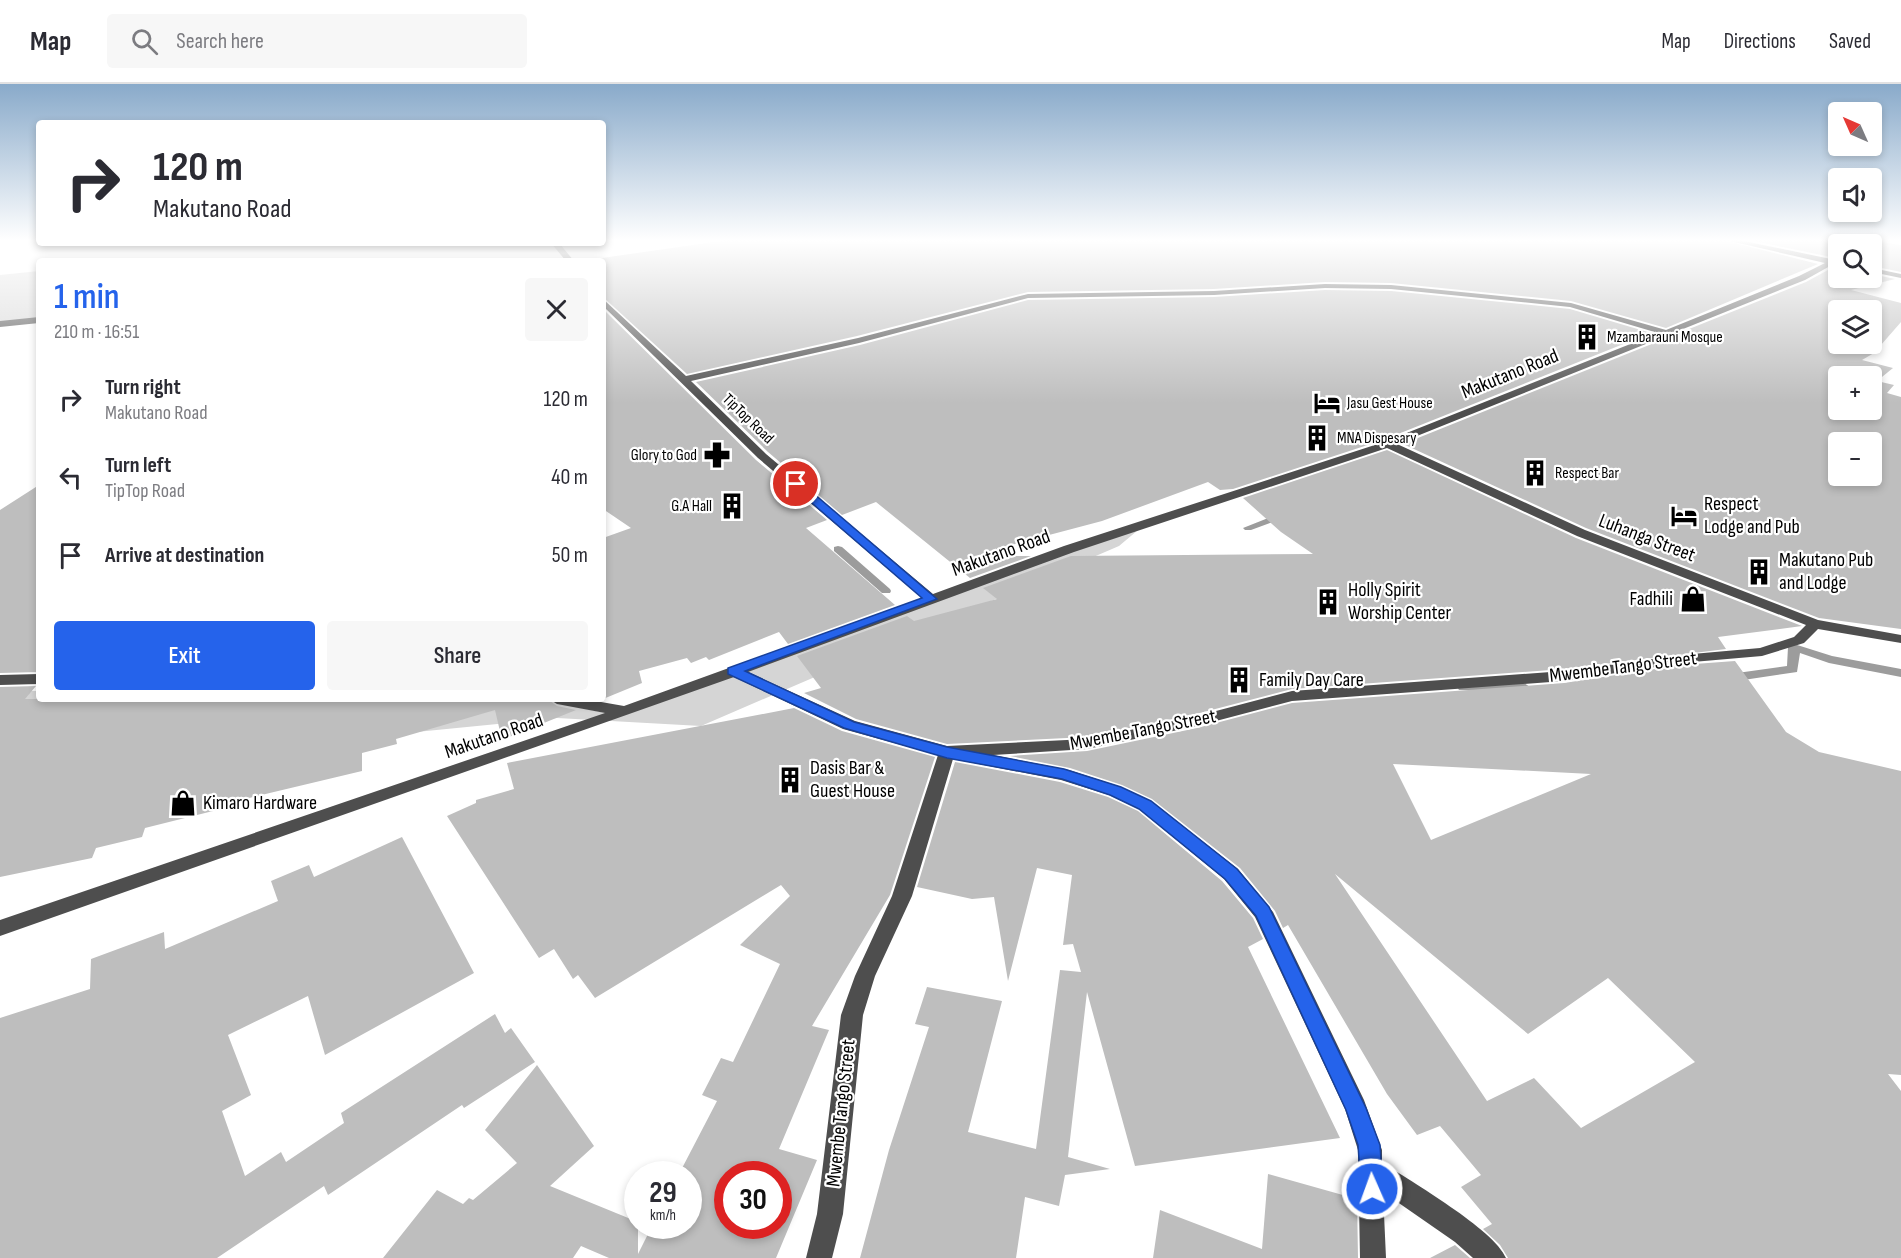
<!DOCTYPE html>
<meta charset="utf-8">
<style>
:root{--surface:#fff;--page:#f7f7f7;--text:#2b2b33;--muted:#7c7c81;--line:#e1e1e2;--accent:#2563eb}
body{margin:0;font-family:"Sofia Sans Condensed",sans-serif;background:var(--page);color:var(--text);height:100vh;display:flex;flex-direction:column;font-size:22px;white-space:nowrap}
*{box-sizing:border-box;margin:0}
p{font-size:20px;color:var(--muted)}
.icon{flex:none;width:33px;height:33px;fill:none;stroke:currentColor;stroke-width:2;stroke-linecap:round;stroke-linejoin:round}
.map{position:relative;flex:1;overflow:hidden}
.drawer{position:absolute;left:36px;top:174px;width:570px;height:444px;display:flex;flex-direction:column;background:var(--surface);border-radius:6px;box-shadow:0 3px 9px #0003}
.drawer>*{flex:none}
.guide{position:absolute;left:36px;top:36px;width:570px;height:126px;border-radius:6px;box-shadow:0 3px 9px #0003;background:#fff;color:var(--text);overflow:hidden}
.needle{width:39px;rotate:315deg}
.fabs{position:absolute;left:1828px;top:18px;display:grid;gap:12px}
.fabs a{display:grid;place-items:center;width:54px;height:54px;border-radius:6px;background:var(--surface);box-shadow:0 3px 9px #0003;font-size:30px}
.speed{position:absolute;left:624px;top:1077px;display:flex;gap:12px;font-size:30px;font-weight:700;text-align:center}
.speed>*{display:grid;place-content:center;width:78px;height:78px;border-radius:50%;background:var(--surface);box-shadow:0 3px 9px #0003;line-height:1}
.speed small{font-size:15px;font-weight:400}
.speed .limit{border:9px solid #d22;background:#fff;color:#111}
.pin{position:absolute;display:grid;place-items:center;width:51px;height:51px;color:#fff;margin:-26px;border:3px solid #fff;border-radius:50%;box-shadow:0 2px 6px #0007}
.me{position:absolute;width:66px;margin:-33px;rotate:358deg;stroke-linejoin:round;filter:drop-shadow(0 0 4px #0008)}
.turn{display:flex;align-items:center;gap:21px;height:126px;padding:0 18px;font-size:27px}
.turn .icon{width:78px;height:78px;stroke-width:2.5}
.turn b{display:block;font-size:42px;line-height:51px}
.round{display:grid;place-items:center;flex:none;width:63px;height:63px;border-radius:6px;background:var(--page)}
.overview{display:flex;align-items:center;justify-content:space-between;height:102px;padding:0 18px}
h1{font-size:36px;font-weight:600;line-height:45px;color:var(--accent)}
.primary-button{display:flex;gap:12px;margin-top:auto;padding:12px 18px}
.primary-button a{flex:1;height:69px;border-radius:6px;background:var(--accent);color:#fff;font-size:24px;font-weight:600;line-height:69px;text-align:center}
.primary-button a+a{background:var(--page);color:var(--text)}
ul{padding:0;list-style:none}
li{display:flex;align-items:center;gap:18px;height:78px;padding:0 18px}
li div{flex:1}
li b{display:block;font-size:22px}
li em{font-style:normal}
header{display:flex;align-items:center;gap:36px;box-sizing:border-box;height:84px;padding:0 30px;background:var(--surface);border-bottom:2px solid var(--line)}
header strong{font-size:28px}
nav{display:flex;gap:33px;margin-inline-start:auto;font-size:21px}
.search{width:420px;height:54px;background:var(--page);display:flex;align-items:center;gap:15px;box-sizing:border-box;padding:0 21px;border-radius:6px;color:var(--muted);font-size:22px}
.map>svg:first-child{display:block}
</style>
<header>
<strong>Map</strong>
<div class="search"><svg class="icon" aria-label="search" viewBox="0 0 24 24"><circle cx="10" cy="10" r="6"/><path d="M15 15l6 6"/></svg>Search here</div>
<nav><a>Map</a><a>Directions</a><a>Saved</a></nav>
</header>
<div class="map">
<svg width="1901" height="1174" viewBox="0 0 1901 1174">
<rect width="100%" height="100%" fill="#fff"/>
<path fill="#d5d5d5" d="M39,187V236L0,240V191Z
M1150,436L1119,462L701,642L557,634L0,689V606L39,607V615H539L605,629L643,621Z"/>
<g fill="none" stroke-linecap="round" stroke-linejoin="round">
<path fill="#9c9c9c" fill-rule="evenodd" d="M1901,169V173L1872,186V182Z
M1283,428L1288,431L1286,433L1251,446H1245L1243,444Z
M838,462L842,463L890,505L891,507L890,509H882L834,467V463Z
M1794,560L1832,572L1901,585V593L1829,579L1800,569L1797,588L1730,598L1724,594L1730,590L1787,582L1788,563Z
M1463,599H1524L1530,603L1524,607L1459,606L1457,603L1459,600Z"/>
</g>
<path fill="#bebebe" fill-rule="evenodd" d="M735,155H1719L1818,180L1666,244L1571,217L1391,199L1325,198L1214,205L1028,208L857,252L687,290L603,213V189L606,188L603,177L595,175Z
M1745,155H1868L1862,160H1839V170L1831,173Z
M1882,158L1901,161V188L1872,182V163Z
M1839,180V194H1872V190L1895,195L1851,206L1901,219V238L1874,269L1862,276L1893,284L1877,297L1894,301L1887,309L1901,313V545L1819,534L1586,444L1403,360L1806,198ZM1839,226H1872V260H1839ZM1839,292H1872V326H1839ZM1839,358H1872V392H1839Z
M1325,206L1391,207L1570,225L1651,249L1383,356L1233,405L1220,406L1208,398L1102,437L1000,464L1001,472H1031L970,494L876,418L842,431L768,368L696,298L860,261L1028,216L1214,213Z
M603,225L756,376L827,436L806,444L895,521L788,560L779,548L709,576L706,573L691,579L687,574L639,587L642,599L603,615V454L631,444L603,425Z
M1387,366L1576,454L1802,542L1718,553L1726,565L1564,585L1292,605L1196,630L1087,653L947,660L856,635L804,609L821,604L797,572L907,532L914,537L997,515L983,504L1071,472L1313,470L1281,448L1243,414Z
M39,401V588L0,589V426Z
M1735,577L1786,648L1819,668L1901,687V991L1888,990L1901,1007V1174H1508L1500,1161L1483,1145L1492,1140L1461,1103L1481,1091L1440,1042L1417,1051L1387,1010L1288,841L1283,844L1275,827L1240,784L1152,715L1122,701L1070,684L1010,672L1087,667L1197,644L1292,619L1564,599L1681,581ZM1393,680L1591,690L1431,756ZM1335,790L1528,950L1608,894L1695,978L1581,1044L1534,994L1487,1017Z
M36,602L25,615H547L557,622L576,626L502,656L495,626L396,655L397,660L362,669V687L249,714V718L145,744L142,753L96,764L92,774L0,793V603Z
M794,624L842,647L935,673L890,811L812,942L829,946L779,1065L817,1076L776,1174H609L581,1162L573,1174H383L437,1106L463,1120L469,1114L473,1116L517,1079L485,1046L537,981L594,1062L550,1102L638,1138V1170L652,1142H688V1090H679L717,1017L702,1011L721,974L733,978L780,880L740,861L790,812L781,801L595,914L578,891L573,895L554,865L539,874L447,732L476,719V716L514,705L507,679ZM728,1090H778V1142H728Z
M955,678L1060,698L1108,713L1138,727L1222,797L1253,834L1263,855L1248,863L1340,1054L1135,1082L1087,908L1068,1073L1110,1085L1065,1091L1059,1122L1025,1113L1016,1174H860L889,1066L929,943L915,940L927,903L1002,917L968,1048L1036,1065L1060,886L1081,888L1073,860L1063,861L1072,791L1037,784L1008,897L994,813L972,815L917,803Z
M402,753L474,889L325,971L308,912L228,951L251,1011L222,1027L245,1092L281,1068L286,1078L344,1039L341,1029L495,930L505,949L511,944L535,978L464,1024L462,1021L328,1111L324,1102L217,1174H0V934L90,905L91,875L164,848L165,865L278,817L271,797L309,781L314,793Z
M1268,1090L1357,1115L1358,1174H1153L1160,1126L1262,1165Z
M1455,1161L1470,1174H1430Z"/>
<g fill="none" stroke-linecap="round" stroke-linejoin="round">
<path fill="#4e4e4e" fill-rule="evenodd" d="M1721,155H1734L1831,175L1839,172V177L1805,196L1397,360L1585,446L1818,536L1901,551V559L1818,545L1804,559L1762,572L1681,579L1564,597L1292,617L1197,642L1087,665L993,671L1069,686L1121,703L1151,717L1238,785L1273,828L1364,1016L1382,1066V1078C1411,1098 1494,1145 1506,1174H1473L1455,1158L1383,1108L1386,1174H1360L1358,1066L1345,1025L1255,833L1224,795L1139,725L1109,711L1061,696L953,675L912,812L875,892L863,931L843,1130L832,1174H806L817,1130L841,931L855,892L892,812L938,671L843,645L734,593L0,852V836L605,629L557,620L549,615H584L624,622L922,514L758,374L603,222V215L686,292L858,254L1028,210L1214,207L1325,200L1391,201L1571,219L1666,246L1799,192L1825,179ZM1325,204L1391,205L1570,223L1658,249L1384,358L1064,462L933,510L766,370L691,297L859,259L1028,214L1214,211ZM1387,364L1577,452L1806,541L1794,553L1760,564L1681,571L1564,587L1292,607L1197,632L1087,655L947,662L855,637L748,588L1074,468Z
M1873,155H1883L1872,161L1864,160Z
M551,159H559L574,177H566Z
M1872,184L1901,190V194L1872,188Z
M39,233V239L0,243V237Z
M39,590V600L0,601V591Z"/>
</g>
<linearGradient id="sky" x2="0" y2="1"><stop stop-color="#89aaca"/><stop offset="0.49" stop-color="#fff"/><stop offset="1" stop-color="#fff" stop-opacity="0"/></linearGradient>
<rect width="1901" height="319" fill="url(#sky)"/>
<path fill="#2563eb" stroke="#184099" stroke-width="1.5" d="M792,397H799L937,515L745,587L854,638L947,663L1064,685L1121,703L1151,717L1237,785L1269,823L1366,1024L1380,1061L1383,1105L1380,1113L1372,1117L1364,1113L1361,1105L1358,1061L1346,1026L1256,832L1225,795L1139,725L1110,711L1062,695L947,674L844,644L728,590V584L922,514L792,402Z"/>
<defs>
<g id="building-bare" transform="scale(2.07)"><path d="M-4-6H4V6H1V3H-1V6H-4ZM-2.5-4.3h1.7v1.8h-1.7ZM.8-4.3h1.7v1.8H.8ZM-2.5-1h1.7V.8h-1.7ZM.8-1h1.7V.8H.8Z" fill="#000" stroke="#fff" stroke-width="2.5" paint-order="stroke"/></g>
<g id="hotel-bare" transform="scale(2.07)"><path d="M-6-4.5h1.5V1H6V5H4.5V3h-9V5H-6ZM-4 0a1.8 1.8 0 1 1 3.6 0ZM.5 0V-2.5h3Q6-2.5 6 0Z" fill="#000" stroke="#fff" stroke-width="2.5" paint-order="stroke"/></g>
<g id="pharmacy-bare" transform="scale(2.07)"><path d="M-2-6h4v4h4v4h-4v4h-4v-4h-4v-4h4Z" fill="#000" stroke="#fff" stroke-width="2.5" paint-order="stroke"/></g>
<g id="shop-bare" transform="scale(2.07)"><path d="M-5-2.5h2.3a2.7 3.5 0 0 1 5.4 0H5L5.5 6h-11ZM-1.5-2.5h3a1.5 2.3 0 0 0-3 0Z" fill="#000" stroke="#fff" stroke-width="2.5" paint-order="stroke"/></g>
</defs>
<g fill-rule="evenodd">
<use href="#building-bare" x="1587" y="253"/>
<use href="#hotel-bare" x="1327" y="319"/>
<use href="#building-bare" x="1317" y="354"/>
<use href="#pharmacy-bare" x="717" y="371"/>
<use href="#building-bare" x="1535" y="389"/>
<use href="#building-bare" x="732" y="422"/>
<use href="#hotel-bare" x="1684" y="432"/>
<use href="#building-bare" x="1759" y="488"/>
<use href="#shop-bare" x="1693" y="515"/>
<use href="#building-bare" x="1328" y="518"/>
<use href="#building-bare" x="1239" y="596"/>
<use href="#building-bare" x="790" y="696"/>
<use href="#shop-bare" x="183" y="719"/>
</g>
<g text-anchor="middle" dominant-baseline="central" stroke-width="4.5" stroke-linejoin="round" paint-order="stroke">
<g font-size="16" fill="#000" stroke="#fff" text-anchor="start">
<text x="1607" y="253">Mzambarauni Mosque</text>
<text x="1347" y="319">Jasu Gest House</text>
<text x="1337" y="354">MNA Dispesary</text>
<text x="697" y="371" text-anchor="end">Glory to God</text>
<text x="1555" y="389">Respect Bar</text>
<text x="712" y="422" text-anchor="end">G.A Hall</text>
</g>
<g font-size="16" fill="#000" stroke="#fff">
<text transform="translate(748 335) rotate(44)">TipTop Road</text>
</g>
<g font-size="20" fill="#000" stroke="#fff">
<text transform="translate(1510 290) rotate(-22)">Makutano Road</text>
<text transform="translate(1647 454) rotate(21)">Luhanga Street</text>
<text transform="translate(1001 469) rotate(-20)">Makutano Road</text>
<text transform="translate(1623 583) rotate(-7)">Mwembe Tango Street</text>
<text transform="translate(1143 646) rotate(-11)">Mwembe Tango Street</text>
<text transform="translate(494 652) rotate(-19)">Makutano Road</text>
<text transform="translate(841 1029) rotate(-84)">Mwembe Tango Street</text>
</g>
<g font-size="20" fill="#000" stroke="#fff" text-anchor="start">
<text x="1704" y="420">Respect<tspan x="1704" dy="23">Lodge and Pub</tspan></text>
<text x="1779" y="476">Makutano Pub<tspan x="1779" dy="23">and Lodge</tspan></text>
<text x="1348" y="506">Holly Spirit<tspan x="1348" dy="23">Worship Center</tspan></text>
<text x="1673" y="515" text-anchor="end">Fadhili</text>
<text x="1259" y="596">Family Day Care</text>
<text x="810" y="684">Dasis Bar &amp;<tspan x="810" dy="23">Guest House</tspan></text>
<text x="203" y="719">Kimaro Hardware</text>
</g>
</g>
</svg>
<div class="fabs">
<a><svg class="needle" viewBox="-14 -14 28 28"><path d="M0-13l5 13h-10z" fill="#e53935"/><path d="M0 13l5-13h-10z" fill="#7c7c81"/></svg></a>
<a><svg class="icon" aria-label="sound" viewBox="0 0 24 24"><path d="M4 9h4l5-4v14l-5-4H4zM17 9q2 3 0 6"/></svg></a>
<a><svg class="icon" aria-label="search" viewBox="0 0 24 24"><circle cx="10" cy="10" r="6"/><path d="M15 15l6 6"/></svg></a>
<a><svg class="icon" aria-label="layers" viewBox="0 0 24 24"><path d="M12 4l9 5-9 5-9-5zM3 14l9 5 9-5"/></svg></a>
<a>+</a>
<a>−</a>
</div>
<div class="speed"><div>29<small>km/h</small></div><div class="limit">30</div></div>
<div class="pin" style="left:796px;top:400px;background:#d93025"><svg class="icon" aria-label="arrive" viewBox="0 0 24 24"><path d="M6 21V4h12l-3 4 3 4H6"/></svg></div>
<svg class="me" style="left:1372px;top:1105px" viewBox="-20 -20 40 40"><circle r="17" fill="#2563eb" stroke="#fff" stroke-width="3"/><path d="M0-11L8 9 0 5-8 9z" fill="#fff"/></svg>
<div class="guide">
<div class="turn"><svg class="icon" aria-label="right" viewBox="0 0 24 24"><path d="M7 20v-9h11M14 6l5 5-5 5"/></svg><div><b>120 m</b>Makutano Road</div></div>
</div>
<section class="drawer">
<div class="overview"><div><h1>1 min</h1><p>210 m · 16:51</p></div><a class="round"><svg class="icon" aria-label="close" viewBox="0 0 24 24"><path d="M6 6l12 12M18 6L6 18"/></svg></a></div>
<ul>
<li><svg class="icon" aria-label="right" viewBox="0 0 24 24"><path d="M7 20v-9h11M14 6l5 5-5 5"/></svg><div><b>Turn right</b><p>Makutano Road</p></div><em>120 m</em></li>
<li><svg class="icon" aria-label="left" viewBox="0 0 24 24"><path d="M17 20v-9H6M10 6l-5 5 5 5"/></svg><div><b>Turn left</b><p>TipTop Road</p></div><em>40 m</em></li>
<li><svg class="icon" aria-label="arrive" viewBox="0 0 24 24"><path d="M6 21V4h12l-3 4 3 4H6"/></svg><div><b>Arrive at destination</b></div><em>50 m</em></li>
</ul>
<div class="primary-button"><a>Exit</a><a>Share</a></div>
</section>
</div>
